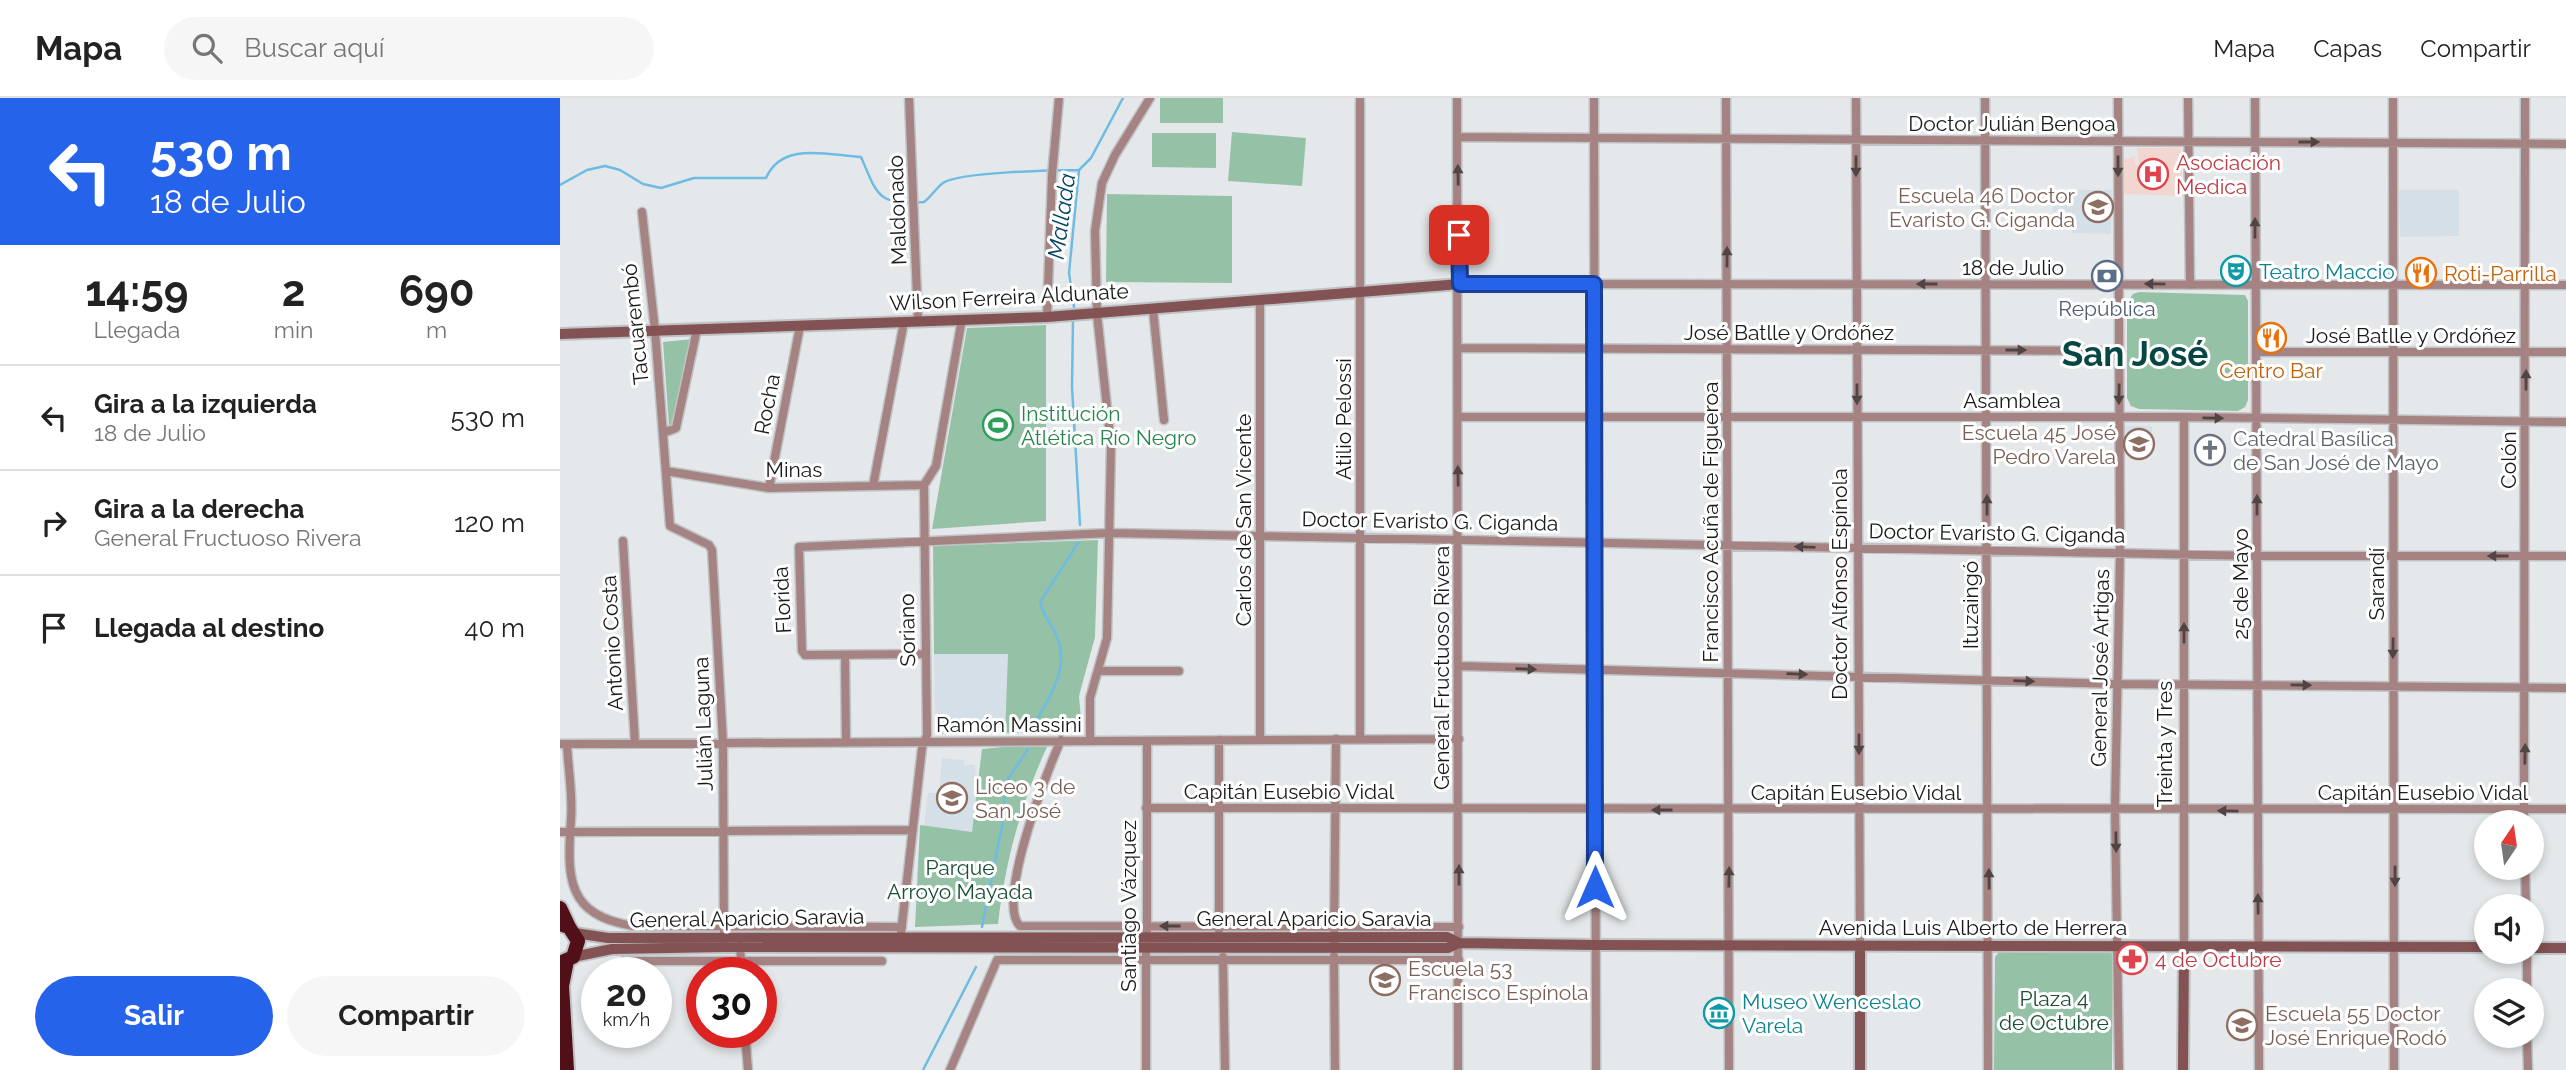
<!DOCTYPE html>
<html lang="es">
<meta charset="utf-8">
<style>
:root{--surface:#fff;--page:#f6f6f6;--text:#222;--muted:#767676;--line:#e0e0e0;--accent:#2563eb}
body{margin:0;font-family:Raleway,sans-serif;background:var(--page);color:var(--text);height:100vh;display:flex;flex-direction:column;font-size:26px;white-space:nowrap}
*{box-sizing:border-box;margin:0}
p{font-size:23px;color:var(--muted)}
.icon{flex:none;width:38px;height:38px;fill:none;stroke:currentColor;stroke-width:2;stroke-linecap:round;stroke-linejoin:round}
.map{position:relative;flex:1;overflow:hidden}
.panel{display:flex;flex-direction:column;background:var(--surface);width:560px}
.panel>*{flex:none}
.top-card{background:#2563eb;color:#fff;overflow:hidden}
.needle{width:46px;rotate:13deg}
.buttons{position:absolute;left:1914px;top:712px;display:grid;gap:14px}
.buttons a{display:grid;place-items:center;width:70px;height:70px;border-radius:50%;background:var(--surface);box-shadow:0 4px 10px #0003;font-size:35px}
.speed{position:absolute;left:21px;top:859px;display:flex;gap:14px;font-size:35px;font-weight:700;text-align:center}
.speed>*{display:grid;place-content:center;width:91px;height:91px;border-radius:50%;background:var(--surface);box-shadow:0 4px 10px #0003;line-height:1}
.speed small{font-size:18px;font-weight:400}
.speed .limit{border:10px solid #d22;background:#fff;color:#111}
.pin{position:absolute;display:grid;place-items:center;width:60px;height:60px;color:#fff;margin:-30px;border-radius:14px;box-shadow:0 4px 10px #0006}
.me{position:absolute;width:77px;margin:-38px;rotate:0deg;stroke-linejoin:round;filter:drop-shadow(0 0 5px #0008)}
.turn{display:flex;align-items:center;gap:24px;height:147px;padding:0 35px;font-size:32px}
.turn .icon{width:91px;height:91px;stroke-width:2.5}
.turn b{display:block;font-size:49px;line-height:60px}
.eta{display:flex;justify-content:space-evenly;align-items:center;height:119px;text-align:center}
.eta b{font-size:42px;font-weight:700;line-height:49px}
.primary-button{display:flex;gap:14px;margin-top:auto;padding:14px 35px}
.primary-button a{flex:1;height:80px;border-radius:42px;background:var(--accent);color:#fff;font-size:28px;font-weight:700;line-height:80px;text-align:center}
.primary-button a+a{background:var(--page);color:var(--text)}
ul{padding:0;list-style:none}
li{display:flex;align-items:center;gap:21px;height:105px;padding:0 35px;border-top:2px solid var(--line)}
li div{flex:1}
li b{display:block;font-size:26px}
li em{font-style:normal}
header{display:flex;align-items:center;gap:42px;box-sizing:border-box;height:98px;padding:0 35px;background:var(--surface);border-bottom:2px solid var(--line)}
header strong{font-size:33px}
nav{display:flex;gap:38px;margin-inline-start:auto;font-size:24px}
.search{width:490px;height:63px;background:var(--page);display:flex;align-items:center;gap:18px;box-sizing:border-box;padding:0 24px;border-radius:38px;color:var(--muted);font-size:26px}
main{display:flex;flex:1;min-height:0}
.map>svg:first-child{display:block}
</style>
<header>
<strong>Mapa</strong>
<div class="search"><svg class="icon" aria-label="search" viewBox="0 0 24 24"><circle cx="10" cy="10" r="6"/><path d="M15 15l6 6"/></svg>Buscar aquí</div>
<nav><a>Mapa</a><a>Capas</a><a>Compartir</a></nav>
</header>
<main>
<section class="panel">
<div class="top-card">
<div class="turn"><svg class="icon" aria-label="left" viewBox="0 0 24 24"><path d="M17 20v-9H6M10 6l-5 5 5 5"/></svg><div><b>530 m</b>18 de Julio</div></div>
</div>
<div class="eta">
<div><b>14:59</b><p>Llegada</p></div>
<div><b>2</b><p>min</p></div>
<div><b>690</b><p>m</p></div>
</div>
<ul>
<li><svg class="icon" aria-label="left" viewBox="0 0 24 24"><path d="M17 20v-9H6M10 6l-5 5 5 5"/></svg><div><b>Gira a la izquierda</b><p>18 de Julio</p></div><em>530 m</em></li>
<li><svg class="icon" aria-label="right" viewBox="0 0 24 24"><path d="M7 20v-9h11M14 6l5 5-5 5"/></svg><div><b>Gira a la derecha</b><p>General Fructuoso Rivera</p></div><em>120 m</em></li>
<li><svg class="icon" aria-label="arrive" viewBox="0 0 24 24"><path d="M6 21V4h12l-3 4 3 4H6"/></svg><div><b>Llegada al destino</b></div><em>40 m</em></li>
</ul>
<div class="primary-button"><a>Salir</a><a>Compartir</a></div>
</section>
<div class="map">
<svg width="2006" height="972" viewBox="0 0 2006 972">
<rect width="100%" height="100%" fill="#e5e8ea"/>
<path fill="#d5dfe7" d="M1493,92H1552L1551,136L1512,135V114H1493Z
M1839,92H1899V138L1840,139Z
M1565,328H1592V357H1566Z
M374,556H448L445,635L375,637Z
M382,660L404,662V667H415L417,696L412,734L364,729L368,695H379Z"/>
<path fill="#f1d7d0" d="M1577,50H1621L1623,98L1564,96V62L1575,58V67H1579Z"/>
<path fill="#95c2a6" d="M600,0H663V25H600Z
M672,34L746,40L742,88L668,83Z
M592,35H656V70L592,69Z
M547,96L672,98V185L546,184Z
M1579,194L1685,197L1688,203V302L1685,309L1678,313L1579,311L1571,308L1567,300V205L1573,196Z
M486,227V423L372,431L407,230Z
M133,241L113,329L109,328L103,244Z
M538,442L535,539L519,598L522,632L445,635L448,556H374L373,448Z
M453,648L487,649C461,705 445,765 438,826L355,829L360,727L412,734L422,651Z
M1441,852L1553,855L1552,972H1434L1435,859Z"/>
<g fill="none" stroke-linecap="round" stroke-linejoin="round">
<path stroke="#6ebbe3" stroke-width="2.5" d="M0,87L27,72L45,68L60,72L83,86L101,90L134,80H206C222,43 267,57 301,59C318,98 317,107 364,104C371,99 376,90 383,85C398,74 496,72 519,72
M514,209L509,175L519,72L531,60L563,0
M513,222L512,289L520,427
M474,627C489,599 510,572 497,539C492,526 483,518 480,504L518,445
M422,829L442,728L446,684L468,651
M363,972L416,869"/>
<g stroke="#c0c3c5" stroke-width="11">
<path id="street" d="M349,0L358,223
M897,0L898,972
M1034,0L1036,972
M1166,0L1169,972
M1296,0L1300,849
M1425,0L1428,972
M1558,0L1560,455L1555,711L1559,972
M1628,0L1630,187
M1695,0L1699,972
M1833,0L1834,972
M898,39L2006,46
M82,114L95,232L110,428L149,447L152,452L163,645L164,846
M900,186L2006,187
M700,203V642
M593,211L604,322
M487,219L492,77L499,0
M898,250L1560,253
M1697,254H2006
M898,319H1624L2006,324
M1624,319V849
M103,335L116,330L137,231
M106,373L209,390L364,387
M313,388L344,224
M209,390L240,228
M63,443L75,645
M365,556L245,557L242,553L239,449L550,435L1697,458H2006
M285,559L286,644
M898,568L1557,586L2006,590
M538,573H619
M800,641V0
M501,642C488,671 435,805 460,828L899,829
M659,642V832
M530,643V600L547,540L551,347L537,216L535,133L542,85L555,57L590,0
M587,643V833
M0,646L899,641
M7,646C8,670 13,697 11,721C7,780 6,817 73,828L342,829
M586,710L2006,711
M1964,724L1965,0
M0,734L352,732
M1965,770L1966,808
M340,844L362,650L367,637L364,387L376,368L402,221
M774,845L776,641
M180,848L182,875
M1967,854V892
M774,858L775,972
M663,859L665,972
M64,863H322
M185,934L188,972
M1967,938L1968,972
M390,972L437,862H899
M586,972V856"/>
</g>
<g stroke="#c0c3c5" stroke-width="14">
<path id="secondary" d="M0,236L487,219L900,186
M15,835L48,840L887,839L899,845L1035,847L1927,849
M1300,849V972
M1972,850H2006
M13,859L52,851L164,849L888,850L899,845
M1623,972L1624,849"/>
</g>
<g stroke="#c0c3c5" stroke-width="18">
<path id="highway" d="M0,810L9,829
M0,826L9,829L18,843L13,859L0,865
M7,972L2,888L7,863"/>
</g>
<use href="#street" stroke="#a58382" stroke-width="8"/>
<use href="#secondary" stroke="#835253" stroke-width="10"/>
<use href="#highway" stroke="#510f18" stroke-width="14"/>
</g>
<defs><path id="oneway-solid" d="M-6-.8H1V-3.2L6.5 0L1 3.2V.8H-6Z" transform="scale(1.75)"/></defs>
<g fill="#514444">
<use href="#oneway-solid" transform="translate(1749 44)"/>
<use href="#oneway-solid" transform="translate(1296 68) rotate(90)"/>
<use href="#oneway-solid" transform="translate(1558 68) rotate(90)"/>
<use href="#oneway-solid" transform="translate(898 77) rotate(-91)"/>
<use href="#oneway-solid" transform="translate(1695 130) rotate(-90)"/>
<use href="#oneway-solid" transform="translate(1167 159) rotate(-90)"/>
<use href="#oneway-solid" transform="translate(1367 186) rotate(180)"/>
<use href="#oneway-solid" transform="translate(1595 186) rotate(-179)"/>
<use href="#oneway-solid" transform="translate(1456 252)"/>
<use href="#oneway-solid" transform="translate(1966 282) rotate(-90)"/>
<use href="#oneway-solid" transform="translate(1297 296) rotate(90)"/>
<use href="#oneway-solid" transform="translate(1559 296) rotate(91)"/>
<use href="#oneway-solid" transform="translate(1653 320) rotate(1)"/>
<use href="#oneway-solid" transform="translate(898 378) rotate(-91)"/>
<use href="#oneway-solid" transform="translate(1427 407) rotate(-90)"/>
<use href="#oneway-solid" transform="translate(1697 407) rotate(-90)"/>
<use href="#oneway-solid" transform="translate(1245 449) rotate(-178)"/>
<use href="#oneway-solid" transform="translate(1938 458) rotate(180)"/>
<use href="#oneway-solid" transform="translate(1624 535) rotate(-90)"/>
<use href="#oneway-solid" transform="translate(1833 550) rotate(91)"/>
<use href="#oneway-solid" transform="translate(966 571) rotate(2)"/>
<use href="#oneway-solid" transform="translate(1237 576) rotate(2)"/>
<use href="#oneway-solid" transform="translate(1464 583) rotate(2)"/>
<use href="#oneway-solid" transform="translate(1741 587) rotate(1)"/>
<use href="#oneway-solid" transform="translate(1299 646) rotate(90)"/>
<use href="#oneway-solid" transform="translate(1965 656) rotate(-89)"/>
<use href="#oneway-solid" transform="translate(1102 712) rotate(180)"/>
<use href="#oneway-solid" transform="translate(1668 713) rotate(-179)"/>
<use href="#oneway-solid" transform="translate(1556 744) rotate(89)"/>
<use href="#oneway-solid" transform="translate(899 777) rotate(-90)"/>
<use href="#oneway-solid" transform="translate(1835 778) rotate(90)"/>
<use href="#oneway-solid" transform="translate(1169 779) rotate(-89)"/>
<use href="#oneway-solid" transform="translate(1429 781) rotate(-91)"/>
<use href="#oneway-solid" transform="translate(1698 806) rotate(-91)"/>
<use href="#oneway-solid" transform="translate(610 828) rotate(-180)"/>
</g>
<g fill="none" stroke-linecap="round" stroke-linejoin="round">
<g stroke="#184099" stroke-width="18">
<path id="route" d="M899,137L900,186H1034L1035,789"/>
</g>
<use href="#route" stroke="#2563eb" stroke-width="12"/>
</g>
<defs>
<g id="hospital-ring" transform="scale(1.575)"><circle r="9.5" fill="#fff" stroke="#e0444e" stroke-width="1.5"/><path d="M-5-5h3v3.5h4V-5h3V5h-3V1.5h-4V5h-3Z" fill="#e0444e"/></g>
<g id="school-ring" transform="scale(1.575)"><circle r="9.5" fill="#fff" stroke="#8d6e63" stroke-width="1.5"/><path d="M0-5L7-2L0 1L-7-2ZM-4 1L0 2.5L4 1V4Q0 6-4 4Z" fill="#8d6e63"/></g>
<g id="theatre-ring" transform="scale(1.575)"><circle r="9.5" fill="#fff" stroke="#0f9aa8" stroke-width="1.5"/><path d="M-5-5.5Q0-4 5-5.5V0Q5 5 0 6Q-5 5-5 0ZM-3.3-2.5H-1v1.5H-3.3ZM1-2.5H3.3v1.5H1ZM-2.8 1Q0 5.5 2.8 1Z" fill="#0f9aa8"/></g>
<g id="restaurant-ring" transform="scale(1.575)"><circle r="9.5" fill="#fff" stroke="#e8710a" stroke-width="1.5"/><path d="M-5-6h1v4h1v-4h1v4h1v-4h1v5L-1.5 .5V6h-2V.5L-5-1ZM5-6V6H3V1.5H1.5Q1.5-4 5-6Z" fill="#e8710a"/></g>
<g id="bank-ring" transform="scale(1.575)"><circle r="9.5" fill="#fff" stroke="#5c6f8a" stroke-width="1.5"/><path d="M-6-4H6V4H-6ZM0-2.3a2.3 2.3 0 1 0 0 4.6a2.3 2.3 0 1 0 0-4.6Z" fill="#5c6f8a"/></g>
<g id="stadium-ring" transform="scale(1.575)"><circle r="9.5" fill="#fff" stroke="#2e9e5b" stroke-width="1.5"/><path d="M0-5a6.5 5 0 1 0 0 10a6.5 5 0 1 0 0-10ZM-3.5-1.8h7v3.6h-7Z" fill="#2e9e5b"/></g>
<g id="church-ring" transform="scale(1.575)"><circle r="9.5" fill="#fff" stroke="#6b7280" stroke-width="1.5"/><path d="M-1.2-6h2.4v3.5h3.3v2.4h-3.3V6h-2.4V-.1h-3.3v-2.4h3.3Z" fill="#6b7280"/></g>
<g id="pharmacy-ring" transform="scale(1.575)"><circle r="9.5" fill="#fff" stroke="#e0444e" stroke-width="1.5"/><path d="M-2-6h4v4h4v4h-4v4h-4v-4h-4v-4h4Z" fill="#e0444e"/></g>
<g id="museum-ring" transform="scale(1.575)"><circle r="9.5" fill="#fff" stroke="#0f9aa8" stroke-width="1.5"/><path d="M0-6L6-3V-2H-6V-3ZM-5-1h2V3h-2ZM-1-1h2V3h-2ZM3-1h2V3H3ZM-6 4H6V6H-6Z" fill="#0f9aa8"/></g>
</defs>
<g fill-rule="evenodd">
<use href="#hospital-ring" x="1593" y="76"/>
<use href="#school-ring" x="1538" y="109"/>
<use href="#theatre-ring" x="1676" y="173"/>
<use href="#restaurant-ring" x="1861" y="175"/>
<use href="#bank-ring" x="1547" y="178"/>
<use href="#restaurant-ring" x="1711" y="240"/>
<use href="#stadium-ring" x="438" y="327"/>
<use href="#school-ring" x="1579" y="346"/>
<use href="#church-ring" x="1650" y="352"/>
<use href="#school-ring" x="392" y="700"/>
<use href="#pharmacy-ring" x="1572" y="861"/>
<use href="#school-ring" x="825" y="882"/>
<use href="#museum-ring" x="1159" y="915"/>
<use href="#school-ring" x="1682" y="927"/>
</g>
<g text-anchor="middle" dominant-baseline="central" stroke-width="6" stroke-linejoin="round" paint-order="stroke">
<g font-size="21" fill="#191a1a" stroke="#fff">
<text x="1452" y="25">Doctor Julián Bengoa</text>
<text transform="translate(337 112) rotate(-92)">Maldonado</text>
<text x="1453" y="169">18 de Julio</text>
<text transform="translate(449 199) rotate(-3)">Wilson Ferreira Aldunate</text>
<text transform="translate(75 226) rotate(-96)">Tacuarembó</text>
<text x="1229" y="234">José Batlle y Ordóñez</text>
<text x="1851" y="237">José Batlle y Ordóñez</text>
<text x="1452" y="302">Asamblea</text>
<text transform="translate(207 306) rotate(-79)">Rocha</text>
<text transform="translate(783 321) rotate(-90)">Atilio Pelossi</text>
<text transform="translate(1948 362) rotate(-90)">Colón</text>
<text x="234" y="371">Minas</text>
<text transform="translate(683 422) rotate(-90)">Carlos de San Vicente</text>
<text transform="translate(870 423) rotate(1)">Doctor Evaristo G. Ciganda</text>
<text transform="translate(1150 424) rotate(-90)">Francisco Acuña de Figueroa</text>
<text transform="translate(1437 435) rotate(1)">Doctor Evaristo G. Ciganda</text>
<text transform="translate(1279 486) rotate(-90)">Doctor Alfonso Espínola</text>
<text transform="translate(1680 486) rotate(-90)">25 de Mayo</text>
<text transform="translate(1816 486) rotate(-90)">Sarandí</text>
<text transform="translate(222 502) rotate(-93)">Florida</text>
<text transform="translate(1410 507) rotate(-90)">Ituzaingó</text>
<text transform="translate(347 532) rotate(-91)">Soriano</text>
<text transform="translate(52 545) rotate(-93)">Antonio Costa</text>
<text transform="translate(881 570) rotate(-90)">General Fructuoso Rivera</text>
<text transform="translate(1540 570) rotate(-89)">General José Artigas</text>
<text transform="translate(143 626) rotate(-92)">Julián Laguna</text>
<text x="449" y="626">Ramón Massini</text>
<text transform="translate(1604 646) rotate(-90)">Treinta y Tres</text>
<text x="729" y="693">Capitán Eusebio Vidal</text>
<text x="1296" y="694">Capitán Eusebio Vidal</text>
<text x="1863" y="694">Capitán Eusebio Vidal</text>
<text transform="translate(568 808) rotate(-90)">Santiago Vázquez</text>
<text transform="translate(187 820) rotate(-1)">General Aparicio Saravia</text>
<text x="754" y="820">General Aparicio Saravia</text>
<text x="1413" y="829">Avenida Luis Alberto de Herrera</text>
</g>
<g font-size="21" fill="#be3a42" stroke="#fff" text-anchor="start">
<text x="1616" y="64">Asociación<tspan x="1616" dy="24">Medica</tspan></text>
<text x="1595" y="861">4 de Octubre</text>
</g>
<g font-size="21" fill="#785e54" stroke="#fff" text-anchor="start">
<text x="1515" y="97" text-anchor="end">Escuela 46 Doctor<tspan x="1515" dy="24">Evaristo G. Ciganda</tspan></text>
<text x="1556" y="334" text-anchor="end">Escuela 45 José<tspan x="1556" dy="24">Pedro Varela</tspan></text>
<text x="415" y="688">Liceo 3 de<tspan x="415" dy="24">San José</tspan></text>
<text x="848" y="870">Escuela 53<tspan x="848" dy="24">Francisco Espínola</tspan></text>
<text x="1705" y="915">Escuela 55 Doctor<tspan x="1705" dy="24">José Enrique Rodó</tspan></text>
</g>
<g font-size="21" fill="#0d838f" stroke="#fff" text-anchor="start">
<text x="1699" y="173">Teatro Maccio</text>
<text x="1182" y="903">Museo Wenceslao<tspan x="1182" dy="24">Varela</tspan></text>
</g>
<g font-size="21" fill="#c56008" stroke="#fff" text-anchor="start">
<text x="1884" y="175">Roti-Parrilla</text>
<text x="1711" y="272" text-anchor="middle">Centro Bar</text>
</g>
<g font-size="21" fill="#4e5e75" stroke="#fff">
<text x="1547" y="210">República</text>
</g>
<g font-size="21" fill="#27864d" stroke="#fff" text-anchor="start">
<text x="461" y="315">Institución<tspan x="461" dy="24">Atlética Río Negro</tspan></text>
</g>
<g font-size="21" fill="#5b616d" stroke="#fff" text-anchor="start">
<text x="1673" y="340">Catedral Basílica<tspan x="1673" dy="24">de San José de Mayo</tspan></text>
</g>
<g font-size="21" fill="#184f32" stroke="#fff">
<text x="400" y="769">Parque<tspan x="400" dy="24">Arroyo Mayada</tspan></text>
<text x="1494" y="900">Plaza 4<tspan x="1494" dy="24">de Octubre</tspan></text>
</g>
<g font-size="23" font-style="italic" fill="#024561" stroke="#fff">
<text transform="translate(501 118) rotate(-82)">Mallada</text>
</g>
<g font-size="35" font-weight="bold" fill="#064743" stroke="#fff">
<text x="1575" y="255">San José</text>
</g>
</g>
</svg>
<div class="buttons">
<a><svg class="needle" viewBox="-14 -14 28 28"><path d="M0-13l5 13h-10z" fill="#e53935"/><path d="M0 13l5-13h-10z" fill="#767676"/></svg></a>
<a><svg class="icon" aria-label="sound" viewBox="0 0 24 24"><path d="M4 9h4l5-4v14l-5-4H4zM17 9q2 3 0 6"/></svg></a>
<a><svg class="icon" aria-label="layers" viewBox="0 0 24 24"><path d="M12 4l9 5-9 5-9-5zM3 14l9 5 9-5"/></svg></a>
</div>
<div class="speed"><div>20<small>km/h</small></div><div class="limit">30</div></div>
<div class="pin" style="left:899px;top:137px;background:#d93025"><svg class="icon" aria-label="arrive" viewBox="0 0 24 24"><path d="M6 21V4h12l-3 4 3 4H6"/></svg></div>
<svg class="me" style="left:1035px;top:789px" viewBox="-20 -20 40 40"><path d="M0-17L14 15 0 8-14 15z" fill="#2563eb" stroke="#fff" stroke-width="4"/></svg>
</div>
</main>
